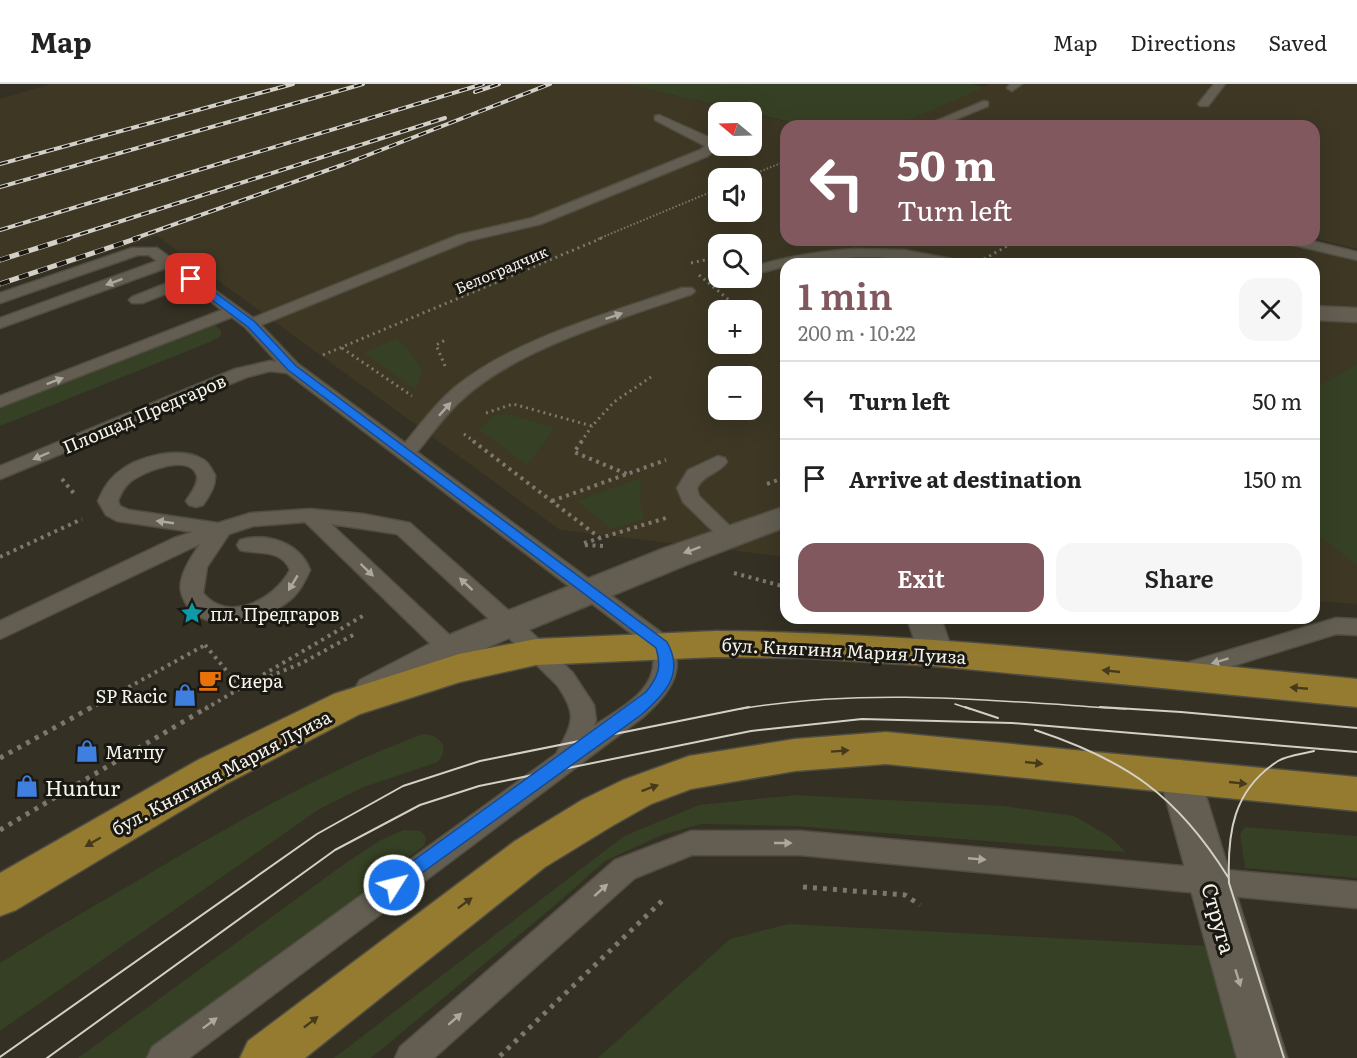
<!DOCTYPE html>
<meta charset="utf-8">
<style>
:root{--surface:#fff;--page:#f6f6f6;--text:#222;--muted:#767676;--line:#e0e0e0;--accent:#80585e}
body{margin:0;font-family:Literata,serif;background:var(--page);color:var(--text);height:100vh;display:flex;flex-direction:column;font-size:22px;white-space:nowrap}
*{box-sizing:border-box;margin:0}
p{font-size:20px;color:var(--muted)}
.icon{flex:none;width:33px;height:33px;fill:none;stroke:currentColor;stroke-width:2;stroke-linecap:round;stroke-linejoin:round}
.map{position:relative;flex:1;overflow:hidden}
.drawer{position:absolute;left:780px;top:174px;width:540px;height:366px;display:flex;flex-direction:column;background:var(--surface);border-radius:18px;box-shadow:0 6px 24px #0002}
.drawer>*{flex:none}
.top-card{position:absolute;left:780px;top:36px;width:540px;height:126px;border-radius:18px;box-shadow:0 6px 24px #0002;background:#80585e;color:#fff;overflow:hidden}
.needle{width:39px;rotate:289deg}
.tools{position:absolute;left:708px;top:18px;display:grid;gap:12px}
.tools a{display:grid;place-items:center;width:54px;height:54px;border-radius:12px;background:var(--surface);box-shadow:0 6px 24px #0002;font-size:30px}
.pin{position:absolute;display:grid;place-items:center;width:51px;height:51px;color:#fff;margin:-26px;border-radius:12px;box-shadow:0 3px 9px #0006}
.me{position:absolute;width:66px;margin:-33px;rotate:54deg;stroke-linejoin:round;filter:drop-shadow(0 0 4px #0008)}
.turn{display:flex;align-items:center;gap:21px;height:126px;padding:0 18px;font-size:27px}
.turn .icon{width:78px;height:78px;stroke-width:2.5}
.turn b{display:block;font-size:42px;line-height:51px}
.round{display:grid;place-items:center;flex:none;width:63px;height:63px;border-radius:18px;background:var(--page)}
.head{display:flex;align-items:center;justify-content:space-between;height:102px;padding:0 18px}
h1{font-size:36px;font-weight:600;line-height:45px;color:var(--accent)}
.primary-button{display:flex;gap:12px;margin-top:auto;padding:12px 18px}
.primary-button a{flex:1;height:69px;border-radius:18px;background:var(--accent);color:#fff;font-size:24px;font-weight:600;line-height:69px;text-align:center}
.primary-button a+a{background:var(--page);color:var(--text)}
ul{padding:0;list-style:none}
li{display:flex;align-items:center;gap:18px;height:78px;padding:0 18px;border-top:2px solid var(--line)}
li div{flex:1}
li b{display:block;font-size:22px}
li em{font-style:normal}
header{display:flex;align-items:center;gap:36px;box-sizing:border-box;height:84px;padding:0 30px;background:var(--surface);border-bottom:2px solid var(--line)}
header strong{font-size:28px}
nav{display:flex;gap:33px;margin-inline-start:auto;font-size:21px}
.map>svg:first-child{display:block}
</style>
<header>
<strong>Map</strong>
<nav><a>Map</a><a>Directions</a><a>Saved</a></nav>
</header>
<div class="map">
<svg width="1357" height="974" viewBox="0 0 1357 974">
<rect width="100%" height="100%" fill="#343023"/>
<path fill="#3d3724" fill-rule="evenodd" d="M50,0H624L746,28H718V62H752V30L808,42H786V156H1269L1357,178V520L1314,517V180H786V473L560,446L157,152L0,203V15ZM718,94H752V128H718ZM718,160H752V194H718ZM718,226H752V260H718ZM718,292H752V326H718Z
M989,0H1357V165L1314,154V42H896Z"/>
<path fill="#354024" d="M624,0H971L985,3L896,42H808Z
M214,240L221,247V252L210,258L0,342V324Z
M396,254L413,271L422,286L416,306L364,269Z
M1357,280V481L1314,448V305Z
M508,330L555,344L527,381L479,346L492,332Z
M641,394L640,420L644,435L612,445L576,417Z
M423,650C441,651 450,663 438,678L364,703L321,724L0,947V879C50,847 101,818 152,788C239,736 328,685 423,650Z
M795,711L1003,722L1074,732L1109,752L1126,768L794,742L702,740L662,751L605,777L553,823L371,974H334L624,752L699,721Z
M1245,743L1357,752V794L1245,784L1240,750Z
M403,746L421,747L426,753L425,761L146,974H78L347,778L381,756Z
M789,840L1206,862L1236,974H598L730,855Z"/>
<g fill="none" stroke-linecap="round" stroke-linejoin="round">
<g stroke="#504d42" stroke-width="3">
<path id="lane" d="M1010,0H1022L1012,7L1007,4Z
M1214,0H1225L1208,22H1200L1198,20Z
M984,17L988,18V22L940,42H924Z
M659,31L713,55L717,63L708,72L541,140L468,157L261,241L298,280L405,359C420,341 435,320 454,304C513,255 610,229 682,204H692L695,207L692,210C621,235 521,263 465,313C446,329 432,350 417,368L670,555C688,587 667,612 643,633L189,974H147L152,963L556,670C572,640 579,632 557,601L501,546L397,450L331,440L458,559L461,565L458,571L450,574L442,571L305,438L253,442L229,450L207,483L203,509C228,540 274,516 290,486C281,464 258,471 240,466L237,461L240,456C268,448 300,459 310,486C304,499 298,511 286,519C260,539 196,554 182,511C176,495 191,473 200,460L0,555V537L174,454L193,448L117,437L106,431L98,417C103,406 107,398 116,390C136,372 180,361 204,376C209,379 212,386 215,391C216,402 209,412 203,421L196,423L189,421L186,417C190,410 199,400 197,392C190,368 142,388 130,398C124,403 121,409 118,417L120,422L129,426L218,439L251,429L310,425L363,430L410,439L517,534L573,589L594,621L596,636L594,642C622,623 662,605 652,565L287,289L270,287L247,293L0,395V382L235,285L270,277L277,278L245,243L232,233L0,323V312L222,226L189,201L142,219H132L129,216L132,213L180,194L166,184L0,244V234L157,177L149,171H138L0,219V209L132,164H157L253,234L458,151L532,134L700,66L705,62L655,36V32Z
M1283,156H1308L1357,168V176L1285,159Z
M854,165L905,166L957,176L964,180H938L879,173H854L786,180V182L752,191V183C785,173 819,167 854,165Z
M718,372L725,374L727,378C719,390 705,389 697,404L699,412L740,452L737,457L730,459L723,457L683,418L677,404L688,386Z
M1336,534L1357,535V551L1336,550L1184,597L1176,594L1172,588L1176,582Z
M691,747H800L1357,798V824L800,771H692L635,794L434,974H395L400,963L615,776Z"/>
</g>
<g stroke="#504d42" stroke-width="3">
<path id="street" d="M1314,222L1357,224V238L1314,236Z
M786,422V443L686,481L521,549L463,574L386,616L373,620L360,616L354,606L360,596L437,556L497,531L662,465Z
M907,534H941L953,569L948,579L935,582L922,579Z
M1180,676L1194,681L1200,693L1287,974H1237L1160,693L1166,681Z"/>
</g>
<g stroke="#504d42" stroke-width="3">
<path id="primary" d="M716,547C930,549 1144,575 1357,595V623L935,582L806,574L716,573L536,581L460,598L360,630L226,700L16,826L0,832V789L198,676L334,610L459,570L536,555Z
M886,648L1357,693V727L886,680L795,687L691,705L651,720L612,742L545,783L305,974H240L248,957L515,757L582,716L623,696L689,672L795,655Z"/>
</g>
<path stroke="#7c786d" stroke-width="2" stroke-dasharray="1.5 2" stroke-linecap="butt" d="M744,94L786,77
M598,155L718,105"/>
<path stroke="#7c786d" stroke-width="3" stroke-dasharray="2 4" stroke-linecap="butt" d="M984,175L1018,156
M691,179L705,176
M752,236L760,244
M342,264L412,312
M323,271L602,154
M445,282L436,261L447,255
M486,329L513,320L592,342L614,318L651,293
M464,350L475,358
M581,358L592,342"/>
<path stroke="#7c786d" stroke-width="4" stroke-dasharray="3 4.5" stroke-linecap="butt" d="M473,357L600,454
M582,357L574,368L627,390
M62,395L76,412
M767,400L786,393
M552,417L666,376
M584,459L666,434
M585,461L604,462
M0,473L82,435
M734,489L786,503
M205,561L241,604L244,603
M256,598L302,579L355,550
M89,625L205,561
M205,625L366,530"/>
<path stroke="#7c786d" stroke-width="5" stroke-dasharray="4 6" stroke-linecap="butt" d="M0,674L92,623
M0,746L208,623
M803,803L905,811L920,821
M500,972L665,814"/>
<use href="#lane" fill="#635e51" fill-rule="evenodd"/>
<use href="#street" fill="#635e51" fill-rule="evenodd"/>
<use href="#primary" fill="#957b30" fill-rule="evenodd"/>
<path stroke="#d3d0c7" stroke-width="1.5" d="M955,620L970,625
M740,625C867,603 998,617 1126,625"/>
<path stroke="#d3d0c7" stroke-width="2" d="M965,623L998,634
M1100,623L1181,628L1357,644
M1035,646C1126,676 1177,711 1228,793
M0,973L317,750L403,702L480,677L749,623
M47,974L335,766L420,721L479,702L751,647L862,635L1012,639L1357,668
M1284,974L1229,799C1227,749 1233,706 1278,677C1288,671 1303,670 1314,667"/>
<g stroke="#d3d0c7" stroke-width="4">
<path id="rail-far1" d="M475,8L499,0
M0,80L293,0
M0,103L363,0
M0,146L483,0
M65,155L445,34
M133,155L345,80L550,0"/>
</g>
<g stroke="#d3d0c7" stroke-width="5">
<path id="rail" d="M0,176L69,154
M0,200L138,154"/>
</g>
<use href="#rail-far1" stroke="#1a1812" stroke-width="2" stroke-dasharray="8" stroke-linecap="butt"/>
<use href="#rail" stroke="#1a1812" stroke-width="4" stroke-dasharray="10" stroke-linecap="butt"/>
<path stroke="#7c786d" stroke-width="3" stroke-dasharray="2 4" stroke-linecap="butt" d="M699,191L741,226"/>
</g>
<defs><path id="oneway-solid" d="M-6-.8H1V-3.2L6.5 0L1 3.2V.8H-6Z" transform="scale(1.5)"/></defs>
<g fill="#aca89e">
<use href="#oneway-solid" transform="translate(114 198) rotate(160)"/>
<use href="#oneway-solid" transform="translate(614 232) rotate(-19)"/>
<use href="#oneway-solid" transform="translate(55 297) rotate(-21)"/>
<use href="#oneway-solid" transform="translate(445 325) rotate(-48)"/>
<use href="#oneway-solid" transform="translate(41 372) rotate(157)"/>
<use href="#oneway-solid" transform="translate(165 438) rotate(-172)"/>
<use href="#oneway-solid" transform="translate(692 466) rotate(160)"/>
<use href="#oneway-solid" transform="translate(367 486) rotate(44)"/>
<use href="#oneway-solid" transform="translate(293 499) rotate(121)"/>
<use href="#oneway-solid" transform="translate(466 500) rotate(-137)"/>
<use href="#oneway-solid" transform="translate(1220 577) rotate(163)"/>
<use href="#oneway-solid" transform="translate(783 759)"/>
<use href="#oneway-solid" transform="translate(977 775) rotate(5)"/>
<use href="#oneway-solid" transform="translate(601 806) rotate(-42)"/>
<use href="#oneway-solid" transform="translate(1238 894) rotate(73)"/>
<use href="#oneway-solid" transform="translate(455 935) rotate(-41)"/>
<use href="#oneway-solid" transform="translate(210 939) rotate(-37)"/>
</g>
<g fill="#453b1c">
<use href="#oneway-solid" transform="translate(1111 587) rotate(-174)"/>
<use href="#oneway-solid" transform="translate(1299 604) rotate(-175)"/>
<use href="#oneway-solid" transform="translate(840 667) rotate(-4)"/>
<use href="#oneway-solid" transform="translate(1034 679) rotate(6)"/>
<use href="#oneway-solid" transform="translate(1238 699) rotate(6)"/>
<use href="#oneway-solid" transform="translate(650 704) rotate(-20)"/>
<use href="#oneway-solid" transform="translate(93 758) rotate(150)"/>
<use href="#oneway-solid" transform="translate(465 819) rotate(-37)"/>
<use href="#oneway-solid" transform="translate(311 938) rotate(-38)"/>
</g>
<path fill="#1a73e8" stroke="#114b97" stroke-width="1.5" d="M187,193H194L255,238L296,282L667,558C685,590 665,610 641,631L394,809L388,807L385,801L388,795L646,608C658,593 662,583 656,564L288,286L248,243L187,197Z"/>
<defs>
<g id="sight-bare" transform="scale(1.8)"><path d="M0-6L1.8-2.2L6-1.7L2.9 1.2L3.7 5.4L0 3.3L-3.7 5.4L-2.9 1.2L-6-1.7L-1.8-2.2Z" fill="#0f9aa8" stroke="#1a1812" stroke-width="2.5" paint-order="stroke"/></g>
<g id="cafe-bare" transform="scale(1.8)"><path d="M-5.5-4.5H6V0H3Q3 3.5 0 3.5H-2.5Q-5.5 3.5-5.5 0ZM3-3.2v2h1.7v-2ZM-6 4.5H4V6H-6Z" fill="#e8710a" stroke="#1a1812" stroke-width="2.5" paint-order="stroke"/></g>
<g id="shop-bare" transform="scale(1.8)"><path d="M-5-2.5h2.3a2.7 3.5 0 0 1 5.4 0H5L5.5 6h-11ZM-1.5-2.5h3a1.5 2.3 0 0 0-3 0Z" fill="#3f7fe0" stroke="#1a1812" stroke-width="2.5" paint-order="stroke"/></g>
</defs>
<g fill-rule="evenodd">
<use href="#sight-bare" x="192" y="529"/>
<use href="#cafe-bare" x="210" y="596"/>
<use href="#shop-bare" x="185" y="611"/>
<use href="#shop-bare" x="87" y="667"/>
<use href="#shop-bare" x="27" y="702"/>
</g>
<g text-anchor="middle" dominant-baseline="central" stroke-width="6" stroke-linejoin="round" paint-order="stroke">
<g font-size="15" fill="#f6f3eb" stroke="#1a1812">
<text transform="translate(501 185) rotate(-23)">Белоградчик</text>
</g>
<g font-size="18" fill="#f6f3eb" stroke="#1a1812">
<text transform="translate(144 329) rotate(-23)">Площад Предгаров</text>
<text transform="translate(844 566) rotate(3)">бул. Княгиня Мария Луиза</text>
<text transform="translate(221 688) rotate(-28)">бул. Княгиня Мария Луиза</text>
</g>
<g font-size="18" fill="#f6f3eb" stroke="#1a1812" text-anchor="start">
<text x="210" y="529">пл. Предгаров</text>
<text x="228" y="596">Сиера</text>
<text x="167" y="611" text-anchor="end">SP Racic</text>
<text x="105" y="667">Матпу</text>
</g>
<g font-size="21" fill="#f6f3eb" stroke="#1a1812" text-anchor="start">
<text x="45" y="702">Huntur</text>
</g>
<g font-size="21" fill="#f6f3eb" stroke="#1a1812">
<text transform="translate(1220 834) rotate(74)">Струга</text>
</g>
</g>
</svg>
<div class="tools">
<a><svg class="needle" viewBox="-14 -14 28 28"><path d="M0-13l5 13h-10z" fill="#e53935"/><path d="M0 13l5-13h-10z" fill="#767676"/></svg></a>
<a><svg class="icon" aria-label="sound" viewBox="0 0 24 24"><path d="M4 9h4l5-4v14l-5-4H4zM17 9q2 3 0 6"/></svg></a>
<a><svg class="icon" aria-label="search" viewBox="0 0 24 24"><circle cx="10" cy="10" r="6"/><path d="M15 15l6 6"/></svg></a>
<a>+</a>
<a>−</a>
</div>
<div class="pin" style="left:191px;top:195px;background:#d93025"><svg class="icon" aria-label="arrive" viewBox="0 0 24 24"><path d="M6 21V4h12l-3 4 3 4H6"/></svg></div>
<svg class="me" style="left:394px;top:801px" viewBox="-20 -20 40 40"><circle r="17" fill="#1a73e8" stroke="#fff" stroke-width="3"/><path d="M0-11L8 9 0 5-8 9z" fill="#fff"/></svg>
<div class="top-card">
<div class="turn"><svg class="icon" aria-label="left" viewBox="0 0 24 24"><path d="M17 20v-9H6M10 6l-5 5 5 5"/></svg><div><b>50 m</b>Turn left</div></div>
</div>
<section class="drawer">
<div class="head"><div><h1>1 min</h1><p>200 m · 10:22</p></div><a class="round"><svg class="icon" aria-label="close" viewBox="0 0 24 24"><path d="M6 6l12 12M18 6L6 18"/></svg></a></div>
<ul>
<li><svg class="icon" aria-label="left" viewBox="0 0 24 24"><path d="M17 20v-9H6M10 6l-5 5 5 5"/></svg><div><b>Turn left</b></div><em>50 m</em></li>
<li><svg class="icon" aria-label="arrive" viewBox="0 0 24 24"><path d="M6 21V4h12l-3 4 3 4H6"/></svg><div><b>Arrive at destination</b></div><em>150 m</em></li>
</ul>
<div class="primary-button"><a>Exit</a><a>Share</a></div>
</section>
</div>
